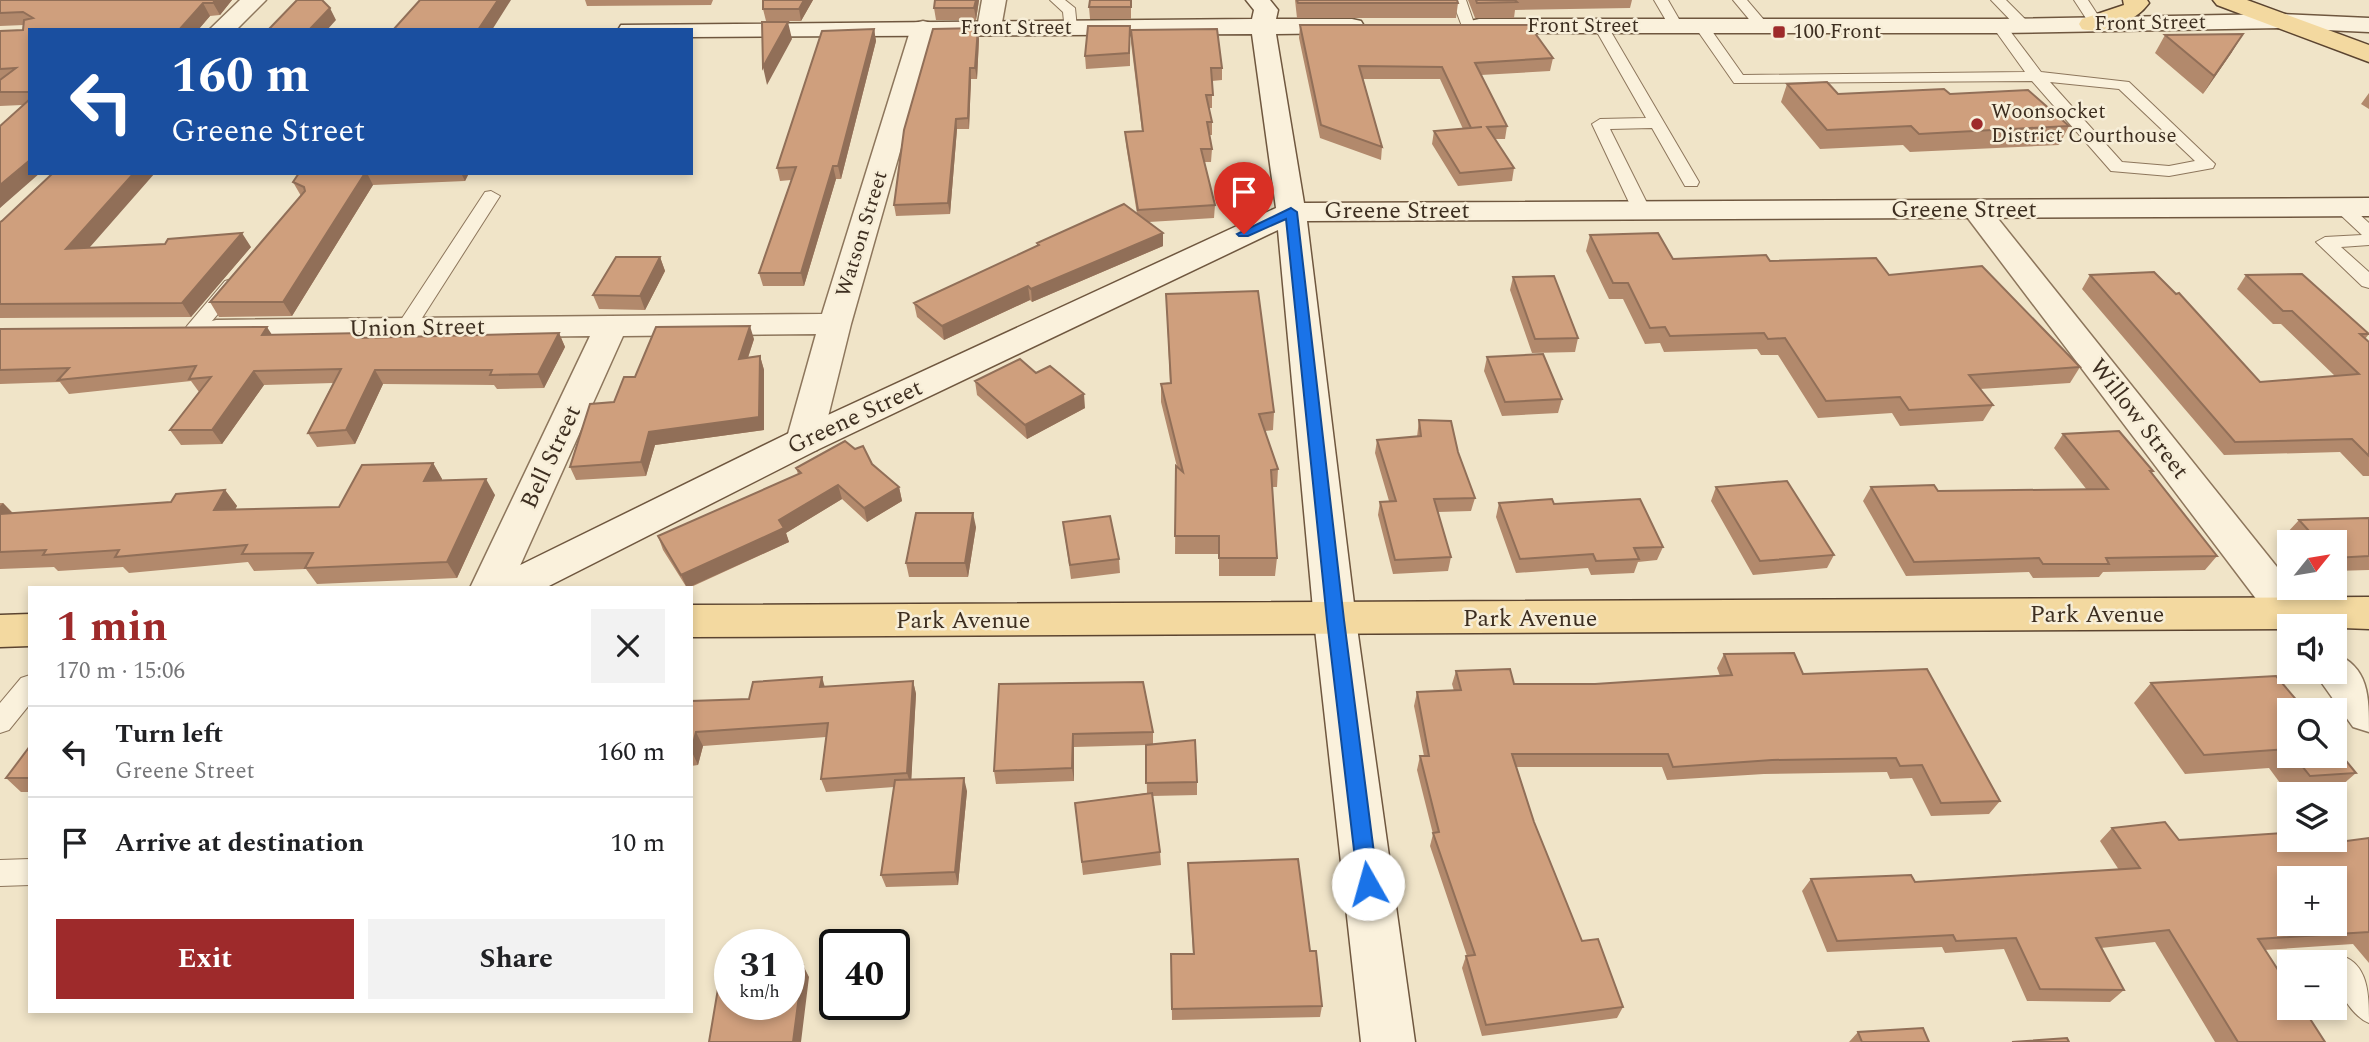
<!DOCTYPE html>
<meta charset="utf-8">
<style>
:root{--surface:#fff;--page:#f2f2f2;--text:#202124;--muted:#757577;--line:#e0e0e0;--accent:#9e2a2b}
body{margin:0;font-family:Spectral,serif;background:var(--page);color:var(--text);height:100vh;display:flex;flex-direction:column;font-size:26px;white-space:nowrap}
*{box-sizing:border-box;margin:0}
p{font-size:23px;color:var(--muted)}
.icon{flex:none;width:38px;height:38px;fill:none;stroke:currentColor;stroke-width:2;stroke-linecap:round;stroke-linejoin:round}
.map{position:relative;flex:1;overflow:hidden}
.sheet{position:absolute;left:28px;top:586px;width:665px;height:427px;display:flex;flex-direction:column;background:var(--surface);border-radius:0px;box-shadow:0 4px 10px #0003}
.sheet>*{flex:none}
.top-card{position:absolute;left:28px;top:28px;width:665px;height:147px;border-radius:0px;box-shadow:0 4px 10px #0003;background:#1a4fa0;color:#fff;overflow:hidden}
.needle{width:46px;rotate:60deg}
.buttons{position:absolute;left:2277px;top:530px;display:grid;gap:14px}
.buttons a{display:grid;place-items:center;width:70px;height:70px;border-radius:0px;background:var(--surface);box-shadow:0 4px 10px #0003;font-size:35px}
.speed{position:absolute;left:714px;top:929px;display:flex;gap:14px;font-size:35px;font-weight:700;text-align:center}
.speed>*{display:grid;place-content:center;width:91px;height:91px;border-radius:50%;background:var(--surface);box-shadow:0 4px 10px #0003;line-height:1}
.speed small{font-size:18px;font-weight:400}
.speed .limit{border:4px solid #111;border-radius:10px;background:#fff;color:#111}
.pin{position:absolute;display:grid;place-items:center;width:60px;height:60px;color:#fff;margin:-72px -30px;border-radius:50% 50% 50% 0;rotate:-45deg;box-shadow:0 0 7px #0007}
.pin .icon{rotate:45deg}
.me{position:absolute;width:77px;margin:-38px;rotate:353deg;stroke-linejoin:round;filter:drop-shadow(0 0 5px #0008)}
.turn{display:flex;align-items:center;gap:24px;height:147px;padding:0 28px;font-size:32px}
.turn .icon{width:91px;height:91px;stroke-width:2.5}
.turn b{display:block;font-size:49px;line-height:60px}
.round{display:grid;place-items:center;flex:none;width:74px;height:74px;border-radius:0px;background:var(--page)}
.head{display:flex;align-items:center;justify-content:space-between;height:119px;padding:0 28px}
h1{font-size:42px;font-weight:700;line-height:52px;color:var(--accent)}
.primary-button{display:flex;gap:14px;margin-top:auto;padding:14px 28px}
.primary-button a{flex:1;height:80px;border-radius:0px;background:var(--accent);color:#fff;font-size:28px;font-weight:700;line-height:80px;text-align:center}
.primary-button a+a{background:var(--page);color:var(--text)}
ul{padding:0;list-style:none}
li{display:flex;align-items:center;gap:21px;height:91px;padding:0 28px;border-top:2px solid var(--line)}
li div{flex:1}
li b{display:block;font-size:26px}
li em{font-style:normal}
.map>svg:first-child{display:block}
</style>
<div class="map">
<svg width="2369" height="1042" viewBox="0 0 2369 1042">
<rect width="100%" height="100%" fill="#f0e4c8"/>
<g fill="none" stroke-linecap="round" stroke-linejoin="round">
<g stroke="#8d765c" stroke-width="2">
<path id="lane" d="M1050,0H1065L1075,8L1077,28L1075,31H1065L1063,12Z
M1452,0H1466L1475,26L1473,29H1463Z
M1654,0H1668L1683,26L1681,29H1671Z
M1733,0H1747L1770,27L1768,30H1758Z
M1991,0H2006L2028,22V28H2018Z
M2074,0H2088L2103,23L2101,26H2091Z
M1600,21L1607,25L1699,182L1697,186H1685L1652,128L1610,129L1651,211L1642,216L1633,211L1592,124L1600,119L1646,118L1593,25Z
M1999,22L2004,23L2041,72L2129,82L2215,164L2213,168L2169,176L2111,171L2032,81L1734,83L1695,27L1702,23L1707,24L1743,75L2025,72L1992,26ZM2050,82L2119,89L2195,161L2169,166L2122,162Z
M491,191L500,196L415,329L412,333H398L395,329L485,192Z
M2341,202L2347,203L2369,223V245L2341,247L2369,272V288L2362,286L2316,242L2325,237L2362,235L2332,207Z
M232,279L241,285L239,289L201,334H187L184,330L187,326L225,281Z
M30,675V704L9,730L0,733V703L21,678Z
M30,859V885L0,886V860Z
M2347,958C2369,969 2369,998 2369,1023C2351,1016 2330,982 2336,963Z"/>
</g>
<g stroke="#8d765c" stroke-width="3">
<path id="street" d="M240,0H266L236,30H209Z
M982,0H1006L1001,28L998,33L989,35L980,33L977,28Z
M923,21L932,23L935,28L851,324L822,441L817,450L804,453L791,450L786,441L816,334L623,336L510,588H470L590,336L216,340L204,337L199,330L204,323L216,320L822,314L911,28L914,23Z
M1977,202L1987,205L2289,582V588H2293L2320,626H2289V639L2285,637L1967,217L1962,211L1967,205Z
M2334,653C2369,667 2369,696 2369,732L2353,727L2314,672H2334Z"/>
</g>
<g stroke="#6f573f" stroke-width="3">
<path id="secondary" d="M1246,0H1270L1278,10L1276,19H1352L1361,21L1364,26L1361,31L1352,33L1276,34L1304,203L2369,198V216L1307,221L1356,620L1415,1042H1361L1314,620L1278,230L817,450L545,588H490L496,577L791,432L1276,208L1252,34L691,37V30H618L621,25L1252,19L1254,10Z
M2280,14L2369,18V32L2280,28L1999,33H1479L1470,31L1467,26L1470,21L1479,19H1999Z"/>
</g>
<g stroke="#5b4430" stroke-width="3">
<path id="primary" d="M2123,0H2147L2149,3C2136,21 2105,35 2082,29L2079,24L2082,19L2124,5Z
M2213,0H2247L2369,45V62L2217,5Z
M2369,597V629L2289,626V629L691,637V605Z
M30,614V646L0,647V615Z"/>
</g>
<use href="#lane" fill="#faf1dc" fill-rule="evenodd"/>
<use href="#street" fill="#faf1dc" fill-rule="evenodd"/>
<use href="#secondary" fill="#faf1dc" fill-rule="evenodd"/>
<use href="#primary" fill="#f3d9a0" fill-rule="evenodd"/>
</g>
<path fill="#b2896c" d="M0,0H232L220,15L210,16L198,30H30V173L0,208L22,105L0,106V31L23,30L24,25L0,26Z
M585,0H713L711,5L587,6Z
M763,0H813L801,21H766L763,9Z
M979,0L976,20H936L934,8Z
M1131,0V19H1090L1089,7Z
M1295,0H1457L1458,3L1456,18H1297Z
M1468,0H1632L1630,8L1515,10L1514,18H1475Z
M1300,25L1553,58L1550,71L1481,75L1507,126L1505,139H1495L1514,168L1512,181L1458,186L1432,144L1434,131L1463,129L1440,79H1363L1382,147L1381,160L1320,138L1299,38Z
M1130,26V66L1086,69L1085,56Z
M874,29L876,41L841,179H836L804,286H763L759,273L791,180L780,181L777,168Z
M1131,30L1222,68V80L1212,81V108H1209L1212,122V135H1209L1212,149L1211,162H1204L1215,205L1214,218L1149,222L1163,233V246L1032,302L1030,300L944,340L917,317L914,303L1037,246V243L1137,214L1126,145L1125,132L1142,131L1131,43Z
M2165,35L2232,52L2203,94L2155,53Z
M979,39L977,79H971L969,129H957L950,214L896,216L894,205Z
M1787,84L1838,94H1950L2069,126L2059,145L1910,152L1903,145L1820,149L1781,102Z
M2369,93V109L2361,104Z
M299,173H469L465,181L373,185L292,316L219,317L210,302L301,196L293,182Z
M0,222L89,248L251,247L191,317L0,318Z
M1590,235L1673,259L1770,261L1889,275L2080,367L2070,383L1980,389L1993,405L1983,421L1900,426L1892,413L1818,418L1778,355H1761L1757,349L1664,352L1660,343L1645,344L1623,299H1609L1586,251Z
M660,257L665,271L645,310L599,309L593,295Z
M2090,275L2260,382L2335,376L2281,324H2273L2237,289L2246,275L2369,334L2365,339L2369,342V476H2363L2340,452L2224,455L2082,289Z
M1513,277L1578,338L1575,352L1532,353L1510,290Z
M1166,294L1274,412L1273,430L1265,431L1278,469L1277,487H1272L1277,558L1275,576H1219V554H1175L1176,466L1177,467L1161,402V384L1170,383Z
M0,329L272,335L363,333L366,338L559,333L565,347L544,388L497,389L494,385L383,384L355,444L317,447L308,433L333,383L264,385L222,444L181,445L170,430L199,392L191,381L69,394L60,382L0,384Z
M754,339L748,358L760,356L764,370V430L655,445L646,476L576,480L570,467L614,402L635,377Z
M1487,357L1562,399L1558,413L1502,416L1484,371Z
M1036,373L1085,408L1027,439L977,395L975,381Z
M1419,420L1458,452L1475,498L1471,511L1438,512L1451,557L1448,571L1393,574L1378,515L1380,502L1389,501L1375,453L1377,440L1417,437Z
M2063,434L2153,471L2152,473L2217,556L2205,570L2103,572L2099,577L2033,578L2029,572L1906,576L1863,501L1871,487L1938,491L2087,490L2054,448Z
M433,463L442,479V480L495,495L457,578L317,584L306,569L254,571L248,562L129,573L123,567L58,571L54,567L0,569V503H3L13,513L171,502L225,490L237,506L235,509L339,507Z
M872,464L899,487L902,501L867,522L842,499L786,533L789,542L689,588H687L663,550L658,536L798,474L796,468Z
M1716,487L1834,555L1827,568L1753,575L1711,501Z
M1499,503L1554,504L1663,547L1657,560L1638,562L1634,573L1591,575L1588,568L1516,573L1496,517Z
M2369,518V570L2334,571V542H2294L2286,534L2299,520Z
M1063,522L1119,559L1120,573L1071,579Z
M976,527L968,577H909L906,563Z
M1724,654L1803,674L2000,801L1989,814L1931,816L1912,778L1890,779L1887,772L1764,774L1667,780L1662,767H1516L1534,822L1582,941L1623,1007L1617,1018L1482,1036L1462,968L1466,956H1467L1430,846L1433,834L1417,770L1420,756H1424L1414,706L1417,692L1454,691L1452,684L1456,671L1514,684H1595L1720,676L1717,668Z
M913,681L916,694L911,780L967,791L958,885L886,887L881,875L894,787L826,792L821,779L826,737L703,746L698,765L691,766V701L749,699L825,687Z
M2151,683L2289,710V756H2334L2356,773L2334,792L2289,795L2269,768L2185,774L2134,703Z
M999,684L1153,732V744L1197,782V795L1152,796L1160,852L1161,865L1083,875L1075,803L1147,793L1146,745L1074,747V781L996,784L994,771Z
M30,746V792H21L6,778Z
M2112,828L2179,840L2294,848L2369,838V963L2353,944L2264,950L2325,1042H2215L2155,942L2101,948L2124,990L2110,1002L2027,1001L2004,949L1945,953L1942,947L1827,952L1802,891L1811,879L1915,882L2119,870L2100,841Z
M1188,863L1310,951L1322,1006L1320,1017L1172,1020L1171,954H1193Z
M1858,1032L1929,1042H1849Z"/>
<path fill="#916f58" d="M215,0H232L220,15L213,3Z
M498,0H511L492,30H478Z
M804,0H813L801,21L799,9Z
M976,0H979L976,20L974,8Z
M203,3L210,16L198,30H179Z
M330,8L336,20L327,30H309Z
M788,22L792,39L767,85L763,67Z
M978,28L979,39L977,79L975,68Z
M874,29L876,41L841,179L838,166Z
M2243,34L2232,52L2203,94L2214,76Z
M970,68L971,79L969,129L968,118Z
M956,119L957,129L950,214L948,203Z
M30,160V173H40L0,208V185Z
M833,166L836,179L804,286L801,273Z
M134,173H155L76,263L66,249Z
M365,173H367L373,185L292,316L283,302Z
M461,173H469L465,181Z
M242,233L251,247L191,317L182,303Z
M1163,233V246L1032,302L1031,289Z
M660,257L665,271L645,310L640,296Z
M1028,286L1030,300L944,340L942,326Z
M750,326L754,339L743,372L739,359Z
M267,327L276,341L262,335Z
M559,333L565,347L544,388L538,374Z
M760,356L764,370V430L655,445L646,476L641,462L649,432Z
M375,370L383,384L355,444L346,430Z
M254,371L264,385L222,444L212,430Z
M1084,394L1085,408L1027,439L1025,425Z
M433,463L442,479L434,497L424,481Z
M486,479L495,495L457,578L447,562Z
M838,485L842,499L786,533L789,542L687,588L681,575L779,520Z
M899,487L902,501L867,522L864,508Z
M225,490L237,506L227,526L214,510Z
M3,503L18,519L0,521V506Z
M973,513L976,527L968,577L965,563Z
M822,677L826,691L820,687Z
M913,681L916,694L911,786L907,773Z
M696,732L703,746L698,765L692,752Z
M1073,734L1074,747V781L1072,768Z
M964,778L967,791L958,885L955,872Z
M803,965L809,977L801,1042H793Z"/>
<path fill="#cf9f7d" stroke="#916f58" stroke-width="2" fill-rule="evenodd" d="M0,0H215L213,3H203L179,30H30V92H0V80L16,68L0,69V31L23,30L24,20L33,18L23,12L0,13Z
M297,0H322L330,8L309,30H268Z
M420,0H498L478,30H393Z
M763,0H804L799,9H763Z
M935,0H976L974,8H934Z
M1090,0H1131V7H1089Z
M1297,0H1457L1458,3H1298Z
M1476,0H1515L1517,2L1477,3Z
M762,22H788L763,67Z
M1300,25H1529L1553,58L1475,63L1507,126L1487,127L1514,168L1460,173L1434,131L1482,127L1471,128L1442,67L1359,66L1382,147L1321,125Z
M1088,26H1130L1129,53L1085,56Z
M978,28L975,68H970L968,118L956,119L948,203L894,205L904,130L933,29Z
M874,29L838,166H833L801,273H759L796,167L777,168L822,31Z
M1217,29L1222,68H1211L1213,95H1206L1212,122H1207L1212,149H1201L1215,205L1138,210L1125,132L1143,131L1131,30Z
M2243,34L2214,76L2165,35Z
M1827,82L1838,94L1944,89L1950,94L2028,90L2069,126L1919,134L1911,126L1827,130L1787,84Z
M30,99V160L0,185V126Z
M53,173H134L66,249L165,244L168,239L242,233L182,303L0,304V222L2,221Z
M299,173H365L283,302H210L305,191L304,187L293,182Z
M1124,204L1163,233L1031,289L1028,286L942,326L914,303L1039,245L1037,243Z
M1658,233L1673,259L1766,255L1770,261L1876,258L1889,275L1982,266L2080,367L1969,375L1993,405L1909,410L1900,397L1826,401L1785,338L1768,339L1764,333L1670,336L1665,327L1650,328L1628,283H1613L1590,235Z
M616,257H660L640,296L593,295Z
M2154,272L2176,294L2179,293L2260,382L2359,374L2292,311H2283L2246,275L2302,274L2369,334H2360L2369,342V456L2352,439L2235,442L2090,275Z
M1554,276L1578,338L1535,339L1513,277Z
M1258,291L1274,412L1259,414L1278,469L1271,470L1277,558H1219V536H1175L1176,466L1183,472L1161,384L1171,383L1166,294Z
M750,326L739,359L760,356L759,417L649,432L641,462L570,467L590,404L614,402L624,377H635L656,327Z
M267,327L262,335L363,333L359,338L559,333L538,374L490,375L492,370H375L346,430L308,433L341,369L254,371L212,430H170L211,377L189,379L196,366L58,380L69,368L0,370V329Z
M1543,354L1562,399L1505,402L1487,357Z
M1020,359L1036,373L1050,366L1084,394L1025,425L975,381Z
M1419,420L1451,421L1458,452L1475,498L1434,499L1451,557L1395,560L1380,502L1396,501L1377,440L1421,436Z
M2119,431L2153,471H2150L2217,556L2106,558L2109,564H2043L2039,558L1914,562L1871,487L1934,485L1938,491L2108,489L2063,434Z
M845,441L855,449L863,446L872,464L899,487L864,508L838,485L779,520L784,528L681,575L658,536L801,473L796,468Z
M433,463L424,481L486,479L447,562L305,568L313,553L242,554L247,545L115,557L119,550L43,555L46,550L0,552V514L171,502L176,494L225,490L214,510L339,507L362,465Z
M1787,481L1834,555L1760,561L1716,487Z
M1552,499L1554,504L1640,499L1663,547L1634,548L1639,559L1596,561L1593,554L1520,559L1499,503Z
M916,513H973L965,563H906Z
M1110,516L1119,559L1070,565L1063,522Z
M2369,518V556L2334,558V542H2319L2299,520Z
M1794,653L1803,674L1927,669L2000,801L1941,803L1922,765L1900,766L1896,758L1772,760L1673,767L1668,754H1512L1534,822L1582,941L1598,939L1623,1007L1486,1025L1466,956L1475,955L1433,833L1439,832L1420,756H1429L1417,692L1461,690L1456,671L1510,669L1514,684H1595L1732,675L1724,654Z
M2276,676L2305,710H2289V749L2204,755L2151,683Z
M822,677L820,687L913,681L907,773L821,779L828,723L696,732L691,752V701L749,699L753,682Z
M1143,682L1153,732L1073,734L1072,768L994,771L999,684Z
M1195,740L1197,782L1146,783V745Z
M30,746V778H6Z
M2334,746L2356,773L2310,776L2294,756H2334Z
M964,778L955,872L881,875L895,780Z
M1152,793L1160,852L1082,862L1075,803Z
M2165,822L2179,840L2283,833L2294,848L2369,838V932L2258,939L2289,987V1008H2303L2325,1042H2238L2169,930L2096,938L2124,990L2040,989L2016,938L1956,941L1953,935L1837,941L1811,879L1911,875L1915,882L2140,868L2112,828ZM2289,878H2334V924H2289Z
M1298,859L1310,951H1316L1322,1006L1172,1009L1171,954H1194L1188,863Z
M803,965L793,1042H709L721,971L730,970V1004H789V966Z
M1923,1028L1929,1042H1862L1858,1032Z
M2067,1038L2069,1042H2012Z"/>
<path fill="#1a73e8" stroke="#114b97" stroke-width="2" d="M1291,208L1297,212L1344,620L1378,884L1375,890L1368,893L1361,890L1358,884L1327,620L1286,219L1248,236H1239L1237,234Z"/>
<g fill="#9e2a2b" stroke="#f7eed8" stroke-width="2.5">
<rect x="1772" y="25" width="14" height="14" rx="3.5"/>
<circle cx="1977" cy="124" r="7"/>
</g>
<g text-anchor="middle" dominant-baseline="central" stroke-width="5" stroke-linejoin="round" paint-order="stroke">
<g font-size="21" fill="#3d2e20" stroke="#f7eed8">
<text transform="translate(2150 23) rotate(-1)">Front Street</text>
<text x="1583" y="26">Front Street</text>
<text x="1016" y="28">Front Street</text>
<text transform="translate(862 234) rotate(-73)">Watson Street</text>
</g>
<g font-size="21" fill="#3d2e20" stroke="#f7eed8" text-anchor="start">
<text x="1793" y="32">100 Front</text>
<text x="1991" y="112">Woonsocket<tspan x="1991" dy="24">District Courthouse</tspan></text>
</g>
<g font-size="24" fill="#3d2e20" stroke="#f7eed8">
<text x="1964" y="210">Greene Street</text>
<text x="1397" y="211">Greene Street</text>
<text transform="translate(417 328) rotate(-1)">Union Street</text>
<text transform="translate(855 417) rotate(-25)">Greene Street</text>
<text transform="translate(2139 419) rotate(52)">Willow Street</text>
<text transform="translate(551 457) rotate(-65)">Bell Street</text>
<text x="2097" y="615">Park Avenue</text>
<text x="1530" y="619">Park Avenue</text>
<text x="963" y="621">Park Avenue</text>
</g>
</g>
</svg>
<div class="buttons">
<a><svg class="needle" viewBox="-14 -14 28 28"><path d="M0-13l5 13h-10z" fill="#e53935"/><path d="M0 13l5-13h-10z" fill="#757577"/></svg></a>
<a><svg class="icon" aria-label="sound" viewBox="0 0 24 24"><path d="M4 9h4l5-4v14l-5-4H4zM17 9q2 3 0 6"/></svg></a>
<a><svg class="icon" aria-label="search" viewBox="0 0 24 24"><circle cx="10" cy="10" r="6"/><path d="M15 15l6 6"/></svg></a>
<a><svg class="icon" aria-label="layers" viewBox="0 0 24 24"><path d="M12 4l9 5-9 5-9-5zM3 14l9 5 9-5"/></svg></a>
<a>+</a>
<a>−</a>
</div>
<div class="speed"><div>31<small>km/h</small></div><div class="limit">40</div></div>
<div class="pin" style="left:1244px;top:234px;background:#d93025"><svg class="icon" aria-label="arrive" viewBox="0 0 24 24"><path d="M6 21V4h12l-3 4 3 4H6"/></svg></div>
<svg class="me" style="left:1368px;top:884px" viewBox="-20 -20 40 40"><circle r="19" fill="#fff"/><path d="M0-13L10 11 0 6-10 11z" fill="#1a73e8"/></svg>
<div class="top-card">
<div class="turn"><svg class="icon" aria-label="left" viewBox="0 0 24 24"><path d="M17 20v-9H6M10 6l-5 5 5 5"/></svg><div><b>160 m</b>Greene Street</div></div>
</div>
<section class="sheet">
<div class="head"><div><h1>1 min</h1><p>170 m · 15:06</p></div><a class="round"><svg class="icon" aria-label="close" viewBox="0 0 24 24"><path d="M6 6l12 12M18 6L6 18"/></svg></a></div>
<ul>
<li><svg class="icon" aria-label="left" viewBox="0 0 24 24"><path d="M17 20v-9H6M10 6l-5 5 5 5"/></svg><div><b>Turn left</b><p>Greene Street</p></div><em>160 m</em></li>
<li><svg class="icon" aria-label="arrive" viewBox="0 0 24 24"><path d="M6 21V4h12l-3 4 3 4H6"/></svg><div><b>Arrive at destination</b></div><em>10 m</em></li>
</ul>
<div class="primary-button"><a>Exit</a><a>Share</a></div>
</section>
</div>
